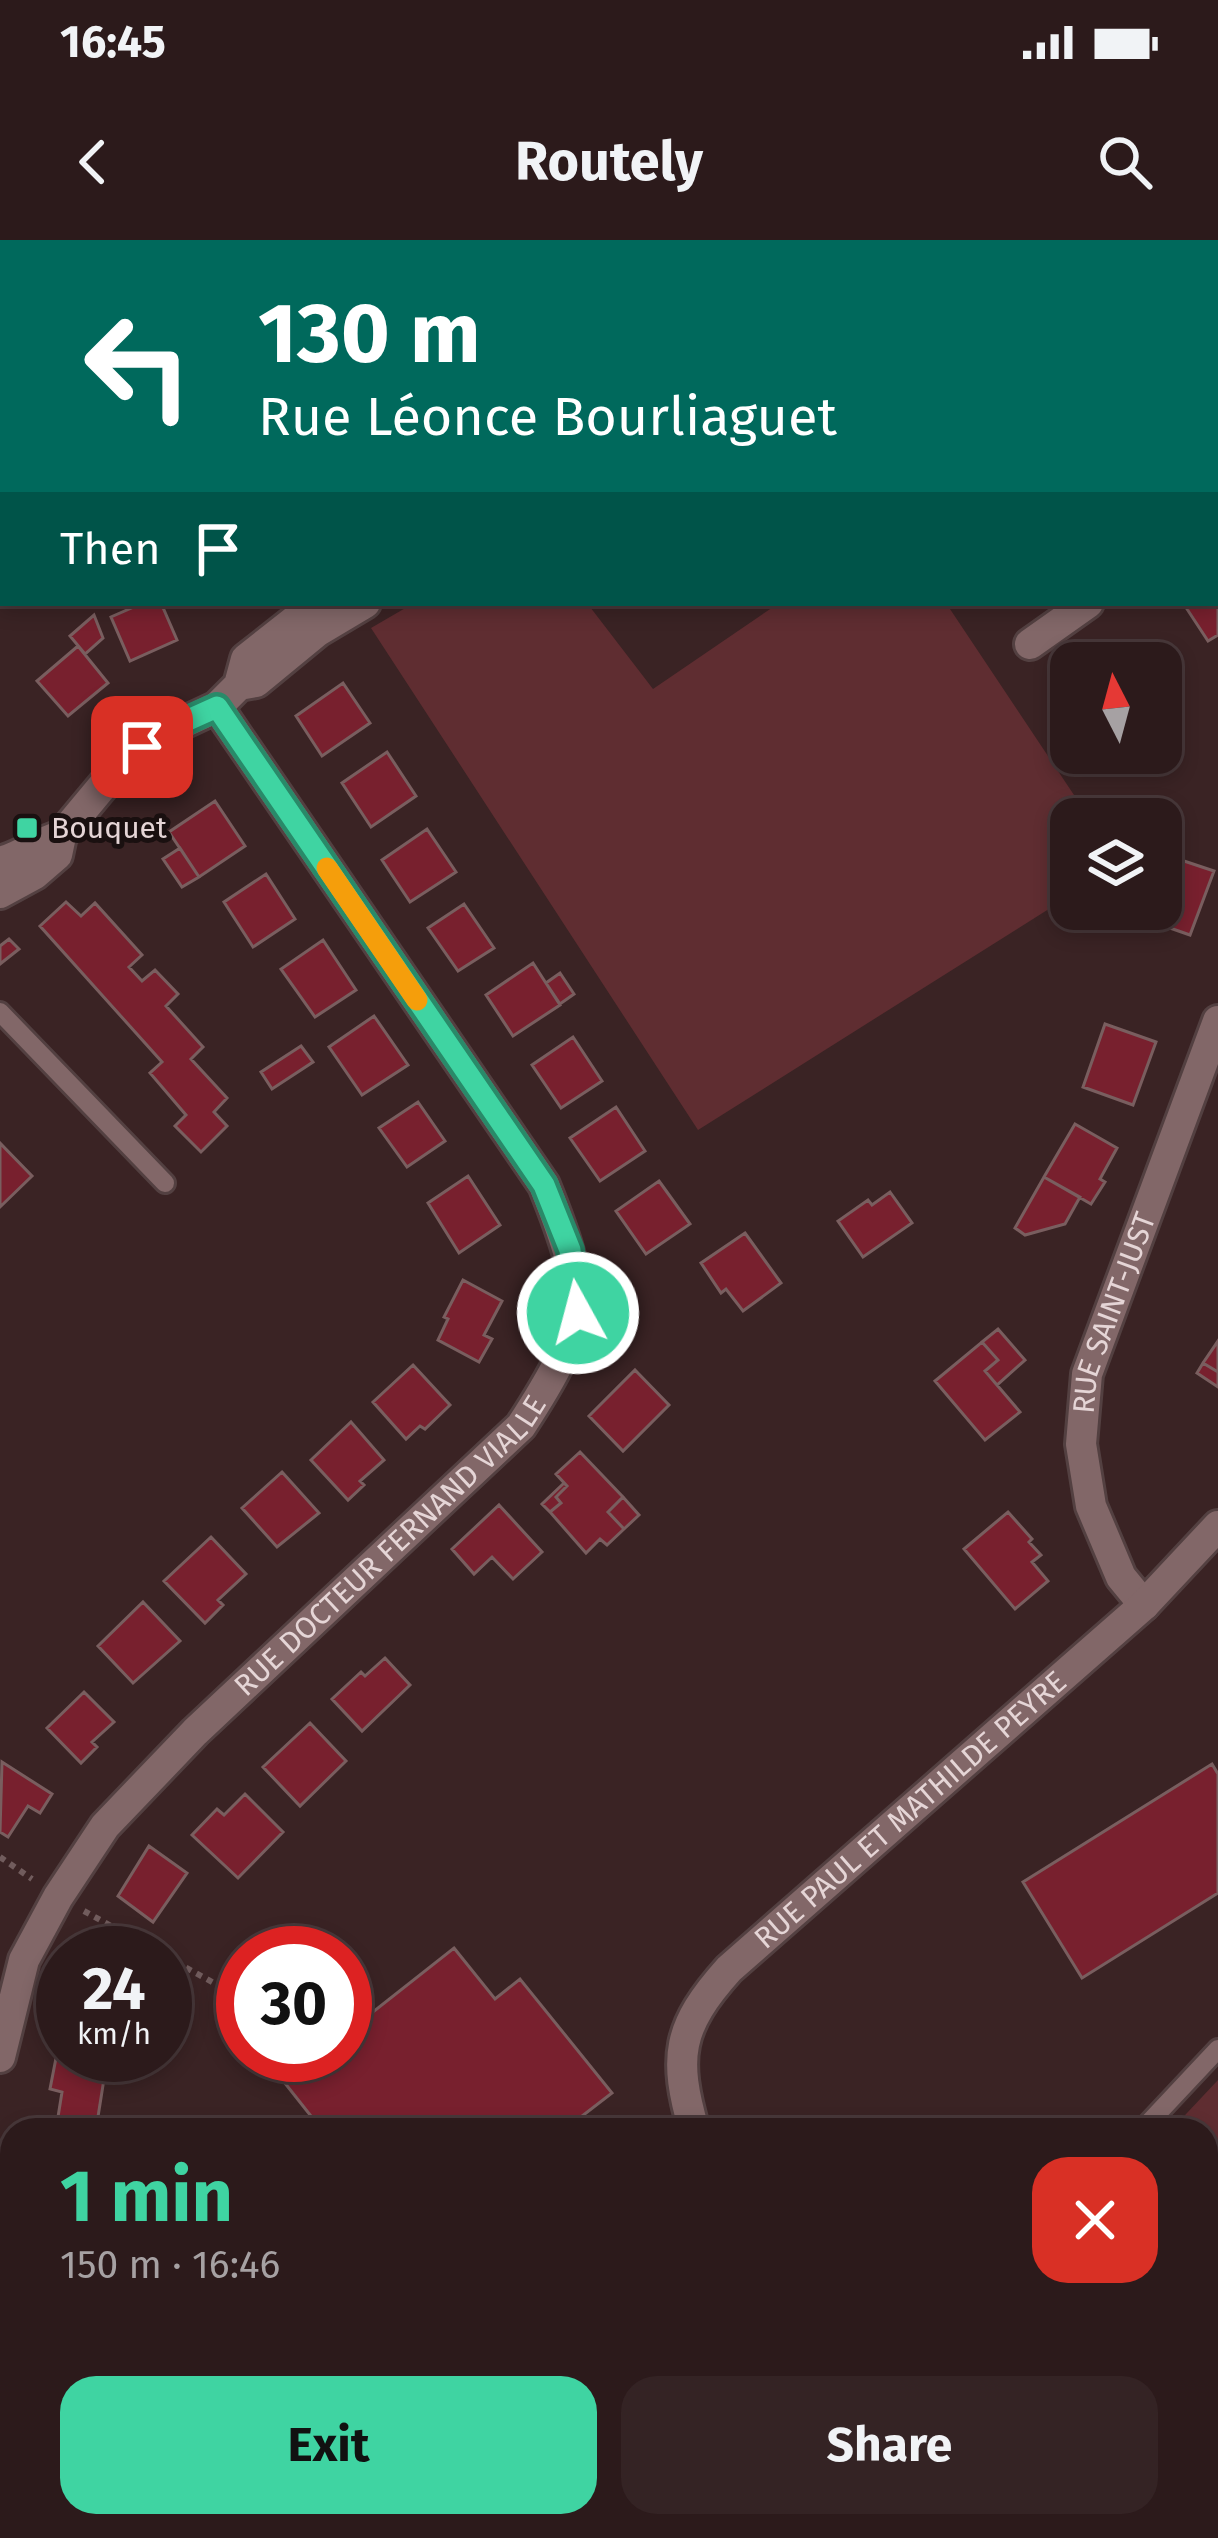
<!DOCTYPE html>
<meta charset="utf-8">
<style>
:root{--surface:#2c1a1b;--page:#342324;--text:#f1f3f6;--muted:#a6a1a3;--line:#48383a;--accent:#3fd4a2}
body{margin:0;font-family:"Fira Sans",sans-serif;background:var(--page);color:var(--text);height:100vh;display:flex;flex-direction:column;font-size:45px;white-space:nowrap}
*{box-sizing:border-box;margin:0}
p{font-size:39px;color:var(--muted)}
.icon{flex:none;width:66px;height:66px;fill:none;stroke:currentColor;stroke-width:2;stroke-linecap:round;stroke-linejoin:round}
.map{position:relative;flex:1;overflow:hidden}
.side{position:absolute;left:0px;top:1878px;width:1218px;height:420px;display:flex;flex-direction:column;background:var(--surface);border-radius:36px 36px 0 0;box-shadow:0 6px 18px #0003,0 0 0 3px var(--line)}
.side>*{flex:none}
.banner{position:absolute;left:0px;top:0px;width:1218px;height:366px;box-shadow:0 6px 18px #0003,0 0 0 3px var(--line);background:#00695c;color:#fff;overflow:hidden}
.needle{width:78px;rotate:354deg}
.fabs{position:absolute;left:1050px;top:402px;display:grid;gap:24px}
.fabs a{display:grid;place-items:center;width:132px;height:132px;border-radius:24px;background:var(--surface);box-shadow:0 6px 18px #0003,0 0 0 3px var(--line);font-size:60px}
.speed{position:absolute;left:36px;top:1686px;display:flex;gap:24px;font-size:60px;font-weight:700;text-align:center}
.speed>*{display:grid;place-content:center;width:156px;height:156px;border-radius:50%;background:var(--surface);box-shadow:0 6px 18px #0003,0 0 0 3px var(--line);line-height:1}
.speed small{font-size:30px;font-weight:400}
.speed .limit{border:18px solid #d22;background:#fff;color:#111}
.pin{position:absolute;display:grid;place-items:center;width:102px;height:102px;color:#fff;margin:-51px;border-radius:24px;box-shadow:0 6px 18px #0006}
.me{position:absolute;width:132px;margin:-66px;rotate:353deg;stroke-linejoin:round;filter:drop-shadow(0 0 9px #0008)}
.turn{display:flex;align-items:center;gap:42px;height:252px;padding:0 60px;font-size:54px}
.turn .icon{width:156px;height:156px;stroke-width:2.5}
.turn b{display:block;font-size:84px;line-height:102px}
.then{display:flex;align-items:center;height:114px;padding:0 60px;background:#0003;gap:24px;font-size:45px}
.round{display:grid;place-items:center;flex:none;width:126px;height:126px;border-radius:36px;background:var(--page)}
.headline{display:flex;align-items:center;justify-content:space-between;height:204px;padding:0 60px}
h1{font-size:72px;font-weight:700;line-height:90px;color:var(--accent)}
.primary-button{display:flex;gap:24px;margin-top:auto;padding:24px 60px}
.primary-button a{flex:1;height:138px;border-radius:36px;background:var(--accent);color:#111;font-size:48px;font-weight:700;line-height:138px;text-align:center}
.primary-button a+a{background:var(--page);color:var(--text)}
.status{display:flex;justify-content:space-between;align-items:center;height:84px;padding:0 60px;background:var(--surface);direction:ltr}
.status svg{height:33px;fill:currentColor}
header{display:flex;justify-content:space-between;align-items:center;height:156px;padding:0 60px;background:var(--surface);font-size:54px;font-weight:700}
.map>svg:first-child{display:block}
</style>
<div class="status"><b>16:45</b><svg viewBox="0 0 49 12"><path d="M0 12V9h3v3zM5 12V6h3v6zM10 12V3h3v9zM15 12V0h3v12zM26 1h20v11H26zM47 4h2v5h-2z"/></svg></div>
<header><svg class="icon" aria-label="back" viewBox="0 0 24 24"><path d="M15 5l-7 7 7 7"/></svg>Routely<svg class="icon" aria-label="search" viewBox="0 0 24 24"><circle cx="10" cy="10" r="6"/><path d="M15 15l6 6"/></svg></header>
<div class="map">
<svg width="1218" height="2298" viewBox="0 0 1218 2298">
<rect width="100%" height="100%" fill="#3a2324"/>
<path fill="#5f2d31" d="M414,363H587L653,449L779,363H946L1090,579H1071V655L698,890L371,388Z
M1218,1840V2298H781L793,2286H1206V1890H1171Z"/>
<path fill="#78202e" stroke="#795e5f" stroke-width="3" d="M1218,345V395L1208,401L1187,369L1196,363H1215Z
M143,363H161L177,400L130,421L111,377Z
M94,375L103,398L85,414L70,396Z
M78,406L108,443L68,476L37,441Z
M343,443L370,483L322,516L296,476Z
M387,512L416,556L371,587L342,543Z
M215,561L245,606L199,637L169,592Z
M427,589L456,632L410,662L382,620Z
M180,608L199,637L182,647L163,619Z
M1169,616L1214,631L1190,695L1150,681L1154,669H1161V639Z
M266,634L295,679L253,707L224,662Z
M66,662L81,676L95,663L142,715L129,727L142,741L155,730L178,754L166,766L203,807L191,819L227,858L214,872L227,886L201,912L175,886L186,875L150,833L162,822L40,686Z
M464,664L494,708L458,731L428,688Z
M9,699L19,709L0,724V706Z
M323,700L356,750L315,777L281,729Z
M533,723L560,765L513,796L486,755Z
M560,733L574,754L560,764L546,743Z
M374,776L408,825L362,855L329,807Z
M1105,784L1156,802L1133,865L1083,847Z
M573,797L602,841L561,868L532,825Z
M301,806L313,822L272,849L261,832Z
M418,862L445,901L407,927L379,888Z
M616,867L645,911L600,941L570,898Z
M1075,884L1117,908L1100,939L1105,942L1091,964L1044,937Z
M0,903L32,936L0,967Z
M468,936L500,985L459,1013L428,963Z
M1044,937L1080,957L1065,984L1025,995L1015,988Z
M659,941L690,984L646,1014L616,971Z
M890,952L912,983L863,1017L838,981L868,960L872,965Z
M745,993L781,1043L743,1071L726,1049L721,1053L701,1023Z
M463,1040L502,1061L484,1095L492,1099L479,1122L438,1100L448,1079L444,1077Z
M998,1089L1025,1120L997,1145L985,1131L998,1120L982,1102Z
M1218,1101V1132L1203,1123Z
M982,1102L998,1120L985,1131L1020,1172L985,1200L935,1141Z
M1203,1123L1218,1132V1147L1197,1133Z
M413,1125L450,1165L425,1189L420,1186L406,1199L373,1162Z
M635,1130L669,1165L623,1211L589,1176Z
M351,1182L384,1220L360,1241L364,1245L348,1260L311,1220Z
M580,1212L623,1257L608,1272L624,1289L607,1305L600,1299L586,1313L550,1272L561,1263L556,1257L567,1246L556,1234Z
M282,1232L319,1273L277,1307L242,1268Z
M564,1243L567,1246L556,1257L561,1263L550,1272L542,1264Z
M623,1257L639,1275L624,1289L608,1272Z
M499,1265L542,1312L513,1339L492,1317L474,1334L452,1309Z
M1008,1272L1032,1299L1029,1302L1041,1315L1032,1322L1048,1341L1015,1369L964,1309Z
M211,1297L246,1334L218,1360L223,1365L205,1383L164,1341Z
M143,1362L180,1401L133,1443L98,1406Z
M385,1418L410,1445L362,1491L332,1459L361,1432L365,1436Z
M84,1452L114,1482L92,1502L97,1507L81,1523L47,1488Z
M310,1483L346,1521L300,1566L263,1527Z
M2,1522L52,1554L40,1573L28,1566L8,1597L0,1592Z
M1212,1524L1218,1534V1653L1082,1738L1023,1642Z
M245,1554L283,1592L238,1638L192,1595L217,1569L224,1575Z
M149,1606L187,1633L153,1682L118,1656Z
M454,1708L495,1759L520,1739L612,1853L564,1890H322L284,1842L319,1815H345V1794Z
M57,1813L107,1820L97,1883L58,1877L62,1852L50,1849Z
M0,2210L12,2222V2268L7,2274L0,2267Z"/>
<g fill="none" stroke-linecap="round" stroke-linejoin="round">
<g stroke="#534041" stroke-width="24">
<path id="lane" d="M0,772L165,943
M1142,1890L1218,1809
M755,2298L767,2286"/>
</g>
<g stroke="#534041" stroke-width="36">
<g id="street">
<path d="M306,0L307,3"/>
<path d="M1215,272L1218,270"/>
<path d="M1030,404L1088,363"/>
<path id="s1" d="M1144,1365L1121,1337L1091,1266L1081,1204L1087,1134L1218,781"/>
<path id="s2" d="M0,1817L24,1720L58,1657L105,1586L195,1492L521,1186C588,1083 590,1059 544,945L217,467"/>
<path id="s3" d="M694,1890C673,1817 677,1787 729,1729L1144,1365L1218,1286"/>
<path d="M0,2042L12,2077"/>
</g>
</g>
<g stroke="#534041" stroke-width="36">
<path id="secondary" d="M951,3L956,0
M239,445L256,442L318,391L365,363
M0,622C22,616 39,602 61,596
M0,653L35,634L57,615L61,596L116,530L166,491L217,467L239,445L246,419L317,363"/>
</g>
<path stroke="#715c5d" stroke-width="6" stroke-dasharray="6 6" stroke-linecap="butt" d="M0,1617L32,1639
M84,1671L160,1713
M165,1716L232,1753"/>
<use href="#lane" stroke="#826768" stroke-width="18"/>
<use href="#street" stroke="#826768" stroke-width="30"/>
<use href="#secondary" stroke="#826768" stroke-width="30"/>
</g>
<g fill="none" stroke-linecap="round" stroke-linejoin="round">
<g stroke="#298a69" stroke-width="30">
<path id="route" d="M142,507L166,490L217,467L544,945L570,1010L578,1073"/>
</g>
<use href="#route" stroke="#3fd4a2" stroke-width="21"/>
<path stroke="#f59e0b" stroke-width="21" d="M327,628L417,760"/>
</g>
<rect fill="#3fd4a2" stroke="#1a1010" stroke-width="4.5" x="15" y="576" width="24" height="24" rx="6"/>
<g text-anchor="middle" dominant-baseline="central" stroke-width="10" stroke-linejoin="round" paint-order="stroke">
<g font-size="30" fill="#e5d5d6" stroke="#1a1010" text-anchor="start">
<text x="51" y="588">Bouquet</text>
</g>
<g font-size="30" fill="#e5d5d6" stroke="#1a1010">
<text stroke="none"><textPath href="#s1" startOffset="312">RUE SAINT-JUST</textPath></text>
<text stroke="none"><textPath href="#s2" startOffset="657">RUE DOCTEUR FERNAND VIALLE</textPath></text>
<text stroke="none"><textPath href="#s3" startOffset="417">RUE PAUL ET MATHILDE PEYRE</textPath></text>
</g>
</g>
</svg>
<div class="fabs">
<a><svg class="needle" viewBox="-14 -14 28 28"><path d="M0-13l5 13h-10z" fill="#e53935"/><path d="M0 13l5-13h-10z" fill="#a6a1a3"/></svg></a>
<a><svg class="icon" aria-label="layers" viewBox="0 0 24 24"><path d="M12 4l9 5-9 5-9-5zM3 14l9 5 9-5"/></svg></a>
</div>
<div class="speed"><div>24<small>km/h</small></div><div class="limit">30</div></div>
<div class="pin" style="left:142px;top:507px;background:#d93025"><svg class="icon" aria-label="arrive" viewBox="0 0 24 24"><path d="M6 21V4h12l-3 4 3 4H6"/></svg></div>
<svg class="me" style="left:578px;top:1073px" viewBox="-20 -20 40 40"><circle r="17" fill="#3fd4a2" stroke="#fff" stroke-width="3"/><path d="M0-11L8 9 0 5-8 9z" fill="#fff"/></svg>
<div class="banner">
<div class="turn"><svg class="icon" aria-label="left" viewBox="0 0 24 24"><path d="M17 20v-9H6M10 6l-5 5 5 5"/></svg><div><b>130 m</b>Rue Léonce Bourliaguet</div></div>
<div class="then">Then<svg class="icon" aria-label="arrive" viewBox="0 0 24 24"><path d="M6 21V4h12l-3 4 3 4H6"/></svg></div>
</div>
<section class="side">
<div class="headline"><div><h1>1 min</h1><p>150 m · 16:46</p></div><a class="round" style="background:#d93025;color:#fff"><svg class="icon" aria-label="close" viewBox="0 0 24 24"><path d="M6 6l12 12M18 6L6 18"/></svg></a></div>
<div class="primary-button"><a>Exit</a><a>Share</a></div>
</section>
</div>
